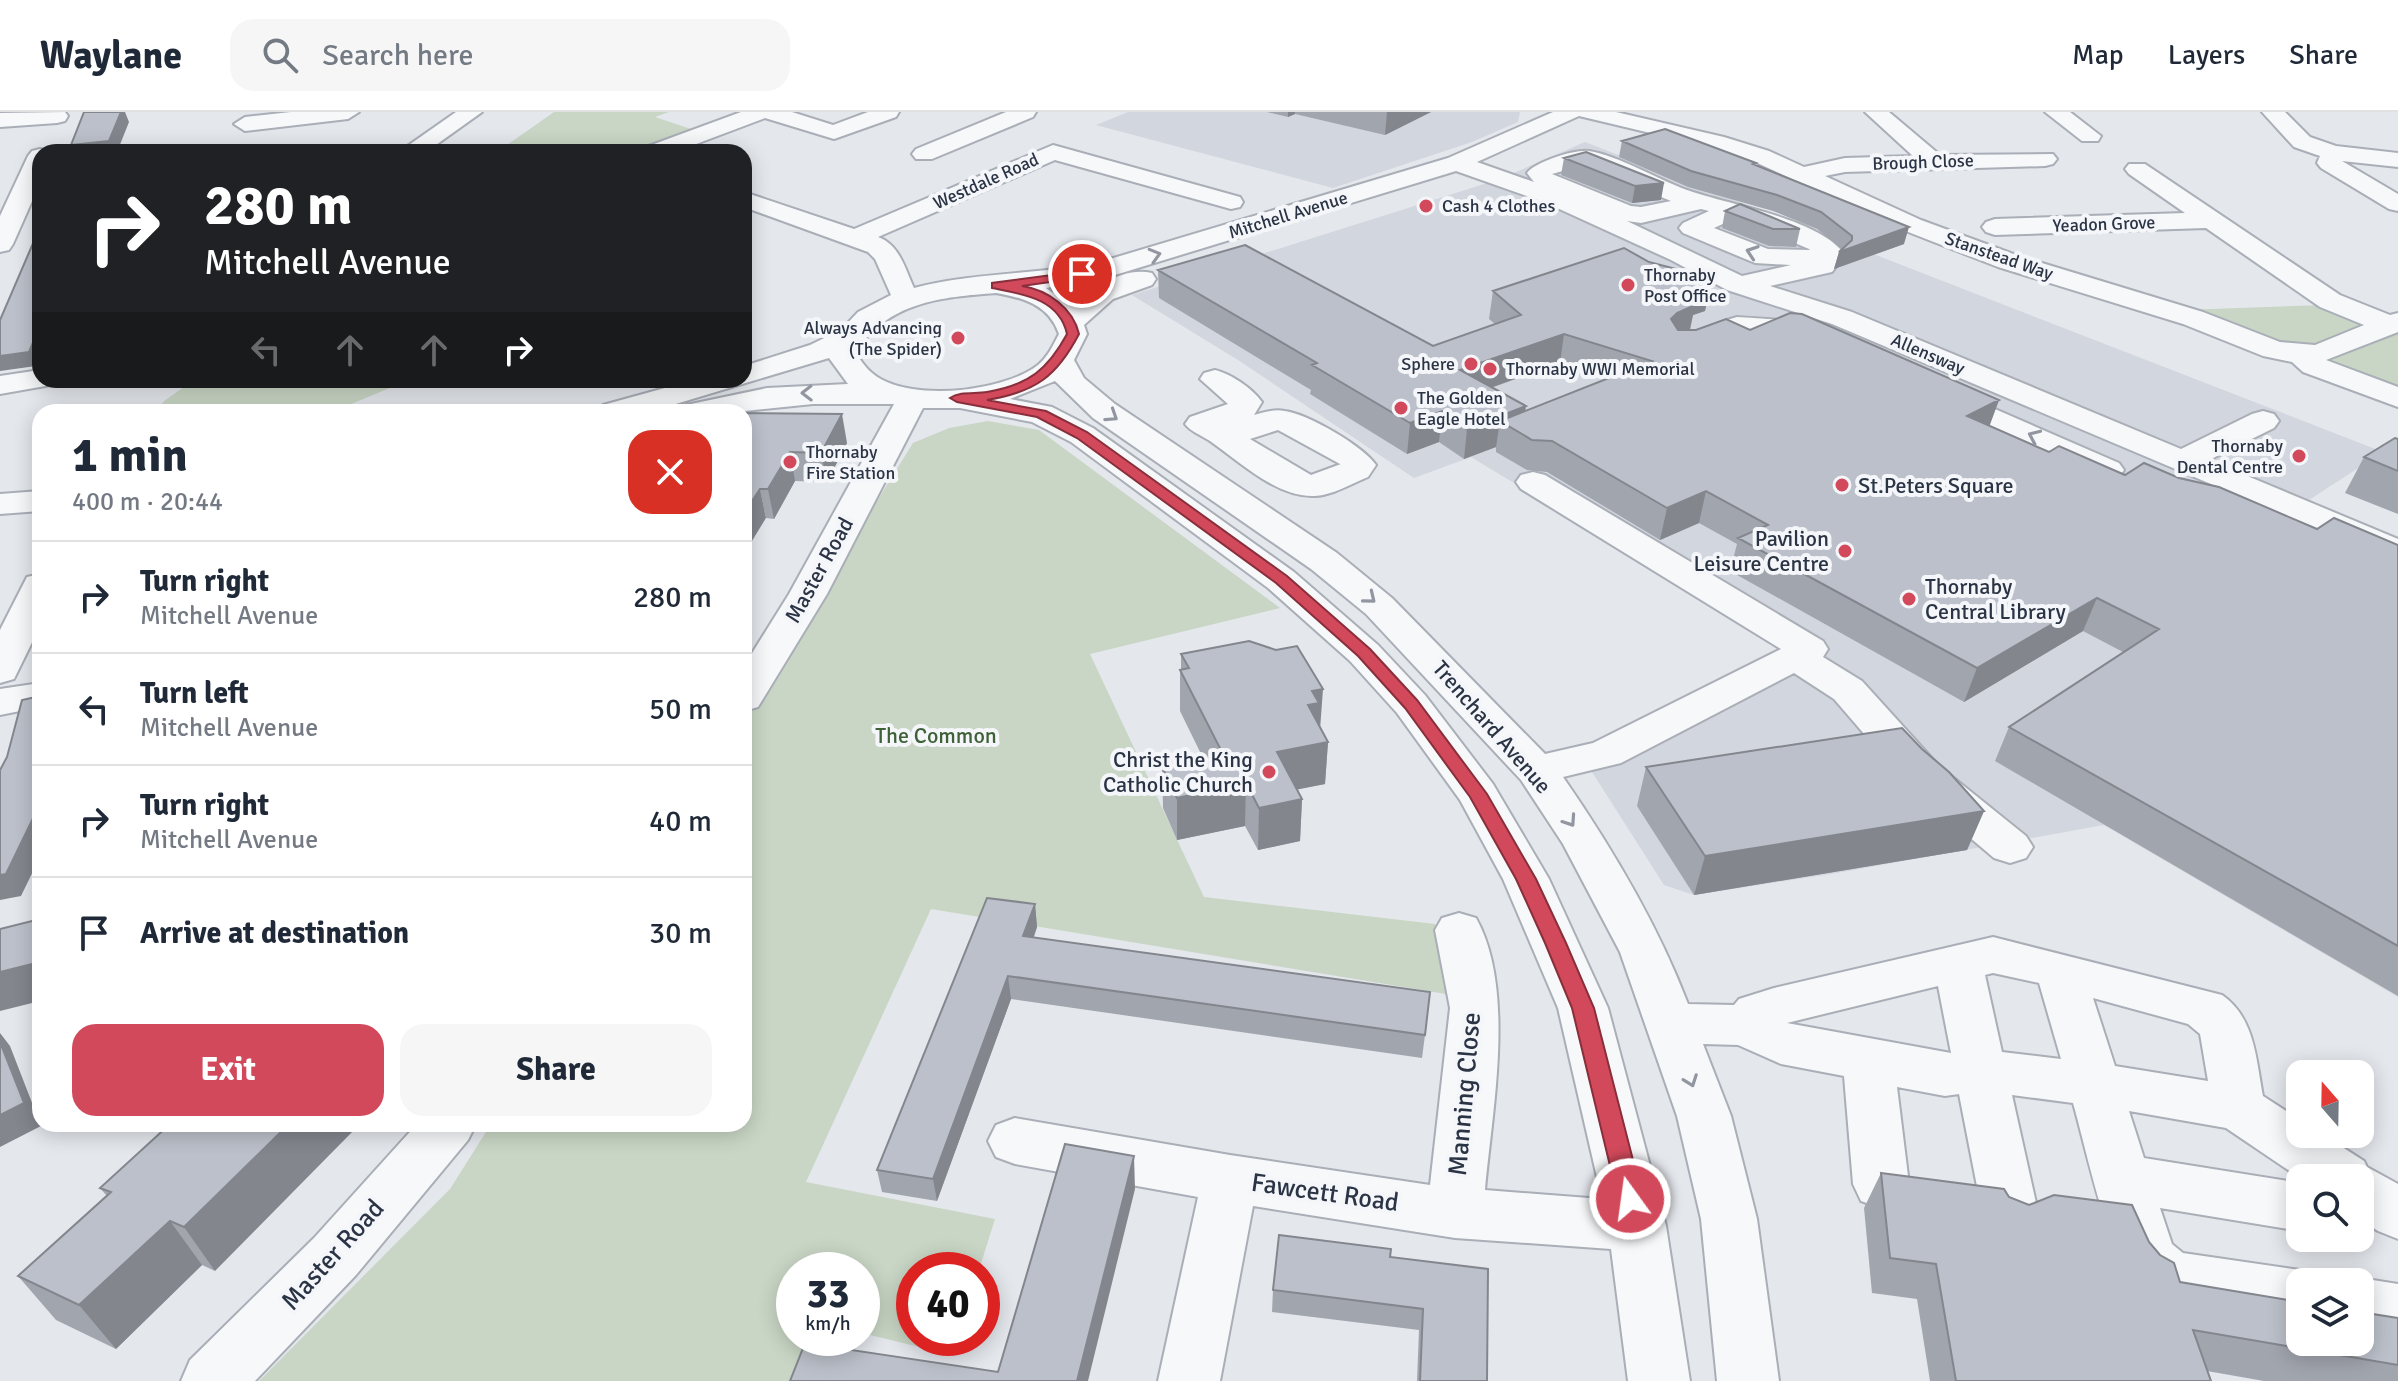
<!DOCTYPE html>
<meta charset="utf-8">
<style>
:root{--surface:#fff;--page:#f6f6f7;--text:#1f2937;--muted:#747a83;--line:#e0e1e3;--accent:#d1495b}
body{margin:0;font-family:Signika,sans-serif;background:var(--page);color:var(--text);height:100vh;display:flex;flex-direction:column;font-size:30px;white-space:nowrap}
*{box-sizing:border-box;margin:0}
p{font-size:26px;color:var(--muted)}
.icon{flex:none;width:44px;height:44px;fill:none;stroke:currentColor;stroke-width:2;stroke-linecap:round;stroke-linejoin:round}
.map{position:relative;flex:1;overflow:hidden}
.drawer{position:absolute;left:32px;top:292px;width:720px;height:728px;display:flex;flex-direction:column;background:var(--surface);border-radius:24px;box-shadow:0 4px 20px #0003}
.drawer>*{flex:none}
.guide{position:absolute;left:32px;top:32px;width:720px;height:244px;border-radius:24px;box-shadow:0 4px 20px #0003;background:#202124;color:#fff;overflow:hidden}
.needle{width:52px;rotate:340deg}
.buttons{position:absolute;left:2286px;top:948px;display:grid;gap:16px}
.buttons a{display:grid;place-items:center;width:88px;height:88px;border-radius:16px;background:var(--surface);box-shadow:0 4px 20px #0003;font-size:40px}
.speed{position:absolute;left:776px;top:1140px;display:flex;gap:16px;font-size:40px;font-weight:700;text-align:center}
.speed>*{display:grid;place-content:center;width:104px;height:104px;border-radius:50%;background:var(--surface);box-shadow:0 4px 20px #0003;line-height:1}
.speed small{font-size:20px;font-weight:400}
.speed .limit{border:12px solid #d22;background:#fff;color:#111}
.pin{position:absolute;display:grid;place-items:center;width:68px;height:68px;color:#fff;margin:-34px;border:4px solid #fff;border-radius:50%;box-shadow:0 2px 8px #0007}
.me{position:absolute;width:88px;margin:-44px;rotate:346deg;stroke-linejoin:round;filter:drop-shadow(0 0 6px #0008)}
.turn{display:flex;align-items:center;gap:28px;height:168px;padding:0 40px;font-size:36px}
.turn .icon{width:104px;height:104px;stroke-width:2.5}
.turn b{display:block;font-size:56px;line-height:68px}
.lanes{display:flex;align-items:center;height:76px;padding:0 40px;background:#0003;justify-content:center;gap:40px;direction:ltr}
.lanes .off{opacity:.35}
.round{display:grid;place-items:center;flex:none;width:84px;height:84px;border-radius:24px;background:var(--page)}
.headline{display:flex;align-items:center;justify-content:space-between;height:136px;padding:0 40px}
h1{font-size:48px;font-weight:700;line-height:60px}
.cta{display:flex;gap:16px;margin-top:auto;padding:16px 40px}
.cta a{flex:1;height:92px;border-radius:24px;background:var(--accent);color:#fff;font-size:32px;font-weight:700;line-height:92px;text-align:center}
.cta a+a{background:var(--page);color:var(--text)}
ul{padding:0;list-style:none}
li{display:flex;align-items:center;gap:24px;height:112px;padding:0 40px;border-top:2px solid var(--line)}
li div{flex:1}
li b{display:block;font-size:30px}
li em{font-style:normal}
header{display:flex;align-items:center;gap:48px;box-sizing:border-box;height:112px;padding:0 40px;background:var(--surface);border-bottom:2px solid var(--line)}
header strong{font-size:38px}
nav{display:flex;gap:44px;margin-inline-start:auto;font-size:28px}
.search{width:560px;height:72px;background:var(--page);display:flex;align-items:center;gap:20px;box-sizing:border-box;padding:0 28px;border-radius:24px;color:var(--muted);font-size:30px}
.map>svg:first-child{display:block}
</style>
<header>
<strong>Waylane</strong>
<div class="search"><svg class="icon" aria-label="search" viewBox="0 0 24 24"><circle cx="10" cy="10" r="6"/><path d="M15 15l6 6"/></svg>Search here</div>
<nav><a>Map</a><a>Layers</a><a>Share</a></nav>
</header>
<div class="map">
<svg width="2398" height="1269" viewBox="0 0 2398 1269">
<rect width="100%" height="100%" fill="#e4e7ec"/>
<path fill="#d2d6de" d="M1128,0H1520L1518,10L1472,30L1333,76L1096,13Z
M1585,30L2383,340L2275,410L2398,465V885L2104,713L1831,762L1694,783L1664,773L1592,660L1783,534L1471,345L1414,366L1238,248L1132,183L1500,67Z"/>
<path fill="#c9d6c5" d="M554,0H669L655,5L694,18L640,40H497Z
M2325,193L2356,211L2398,220V279L2345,259L2300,236L2183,198Z
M194,268H409L332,300H156L164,289Z
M988,309L1039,318L1280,496L1090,542L1204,785L1435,812L1452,883L931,797L806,1070L995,1107L979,1158H914V1226H957L952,1243L862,1221V1158H794V1226H828L810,1269H259L450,1077L491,1012H744V603L913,331L949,316Z"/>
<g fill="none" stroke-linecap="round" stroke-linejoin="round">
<g stroke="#a9aeb7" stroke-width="4">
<path id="minor" d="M65,0L68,4L65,9L57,11L0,15V1Z
M291,0H359L348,7L245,19L234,12L245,5Z
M456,0H482L426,40H399Z
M741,0H792L833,13L868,0H899L896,5L834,27L765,6L675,40H642L646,35Z
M1006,0H1036L1033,5L932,47H916L912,42L916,37Z
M1553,0H1616L1724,25L1769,39L1804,55L1845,46L1913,44L1865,0H1889L1940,43L2053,42L2057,47L2053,52L2045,54L1845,60L1825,64L1921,108L2016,143L2203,200L2280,230L2315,233L2364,213L2320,195L2206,116L1995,123L1986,120L1982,115L1986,110L1995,107L2185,101L2129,62L2125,57L2129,52H2145L2340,183L2390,203L2398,201V220L2326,248L2398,275V295L2303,260L2292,250L2263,244L2183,212L1998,155L1903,118L1753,49L1709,35L1579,4L1477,50L1534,70L1527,61C1535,50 1575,37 1589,39C1617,43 1659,68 1687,78C1728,93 1820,106 1845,143L1832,160L1770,174L1852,200L2181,337L2252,302L2263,299L2274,302L2279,309L2274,316L2209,348L2398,427V451L1832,212L1727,178L1671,148L1544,90L1456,59L1115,163L1046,176L1072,194C1092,176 1124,154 1152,161L1156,167L1152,173L1113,187L1084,213L1087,222L1074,248L1084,266L1115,292L1337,441L1392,486L1545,642L1593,631L1781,537L1521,377L1516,370L1521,363L1533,360L1545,363L1823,529L1828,537L1823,545L1862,569L1939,654L2026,724L2033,735L2026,746L2010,751L1994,746L1909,674L1834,587L1794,561L1621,651L1563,665C1612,736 1657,811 1688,892L1734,893L1739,887L1774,876L1993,825L2222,883C2255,906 2256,947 2263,984L2300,1008V1022H2322L2364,1049L2367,1055L2398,1072V1127L2378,1119L2360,1107V1066H2300L2226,1016L2129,999L2144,1046L2300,1071V1119L2160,1096L2172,1132L2183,1141L2300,1158L2321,1166L2323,1170H2300V1212C2257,1205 2171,1201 2138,1176C2111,1156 2084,1028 2073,991L2012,983L2038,1100L2030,1117L2010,1125L1990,1117L1982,1100L1959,982L1945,984L1897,975L1909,1072L1901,1089L1881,1096L1861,1089L1853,1072L1844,964L1781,952L1738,933L1703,932L1731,1004L1757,1107L1779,1269H1717L1701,1107L1677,1004L1620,840L1563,732L1521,668L1366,502L1311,457L1093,306L1055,269L1010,287L1052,295L1093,316L1294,460L1378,533L1425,583L1493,672L1549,767L1608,896L1666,1114L1690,1269H1628L1611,1137L1455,1126L1253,1094L1220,1269H1158L1198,1085L1015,1052L996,1045L988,1029L996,1013L1015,1006L1230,1043L1430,1073L1450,896L1435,818L1442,806L1459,801L1476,806C1516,877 1492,999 1485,1078L1602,1087L1558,896L1503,767L1460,688L1397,601L1350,549L1268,476L1071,330L1032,310L960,296H923L827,482L758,595L744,599V554L789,482L894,292H813L736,300H681L686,293L767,276L848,272L829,246L649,300H598L603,293L694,268H744V254L810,233L841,218L858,200L891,183L875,147L868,140L744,95V80L854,117L1053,33L1240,85L1243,90L1240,95L1231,97L1055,48L878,125C900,133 905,157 914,176C975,160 1039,163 1100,150L1448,46ZM1584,53L1671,89L1641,95L1631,94L1552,62ZM1701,97L1709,99L1683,111L1679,116L1683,121L1755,151L1791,153L1742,164L1627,109L1641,111ZM1736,106L1809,137L1810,138L1768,137L1714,116ZM996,181C1024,186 1049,193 1059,222C1053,233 1048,245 1038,253C1004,279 926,287 887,270C872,264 864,254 856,241C886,190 942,185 996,181ZM1993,861L2039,871L2061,947L2002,940L1985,863ZM1938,874L1951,941L1787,911ZM2093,886L2188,912L2200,922L2208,969L2115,954Z
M2045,0H2070L2101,24L2098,29H2082Z
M2262,0H2285L2310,25L2336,34L2398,41V55L2342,49L2398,82V99L2389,97L2321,56L2317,51L2320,44L2294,35Z
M40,37L49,40H40V71L13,132L9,138L0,140V104L28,44L32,39Z
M1737,205C1760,207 1813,206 1827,225L1822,231C1811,234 1741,224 1727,220L1723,214L1727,208Z
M40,258V268H55L51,273L0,282V264Z
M1215,258C1231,262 1252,276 1262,290L1254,303C1264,300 1274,297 1285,299C1308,302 1363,334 1376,353L1368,365C1351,372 1333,383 1315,384C1277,386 1239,349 1210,329C1201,323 1191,320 1185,312L1190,305L1228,292L1200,267L1204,261ZM1278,318L1340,352H1341L1311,363L1250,327Z
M1942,274L2119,351L2124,358L2119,365L2107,368L2095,365L1931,290L1927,283L1931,276Z
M40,379V399L0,402V382Z
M40,462V514L14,567L0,571V518L27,465Z
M40,571V595L0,603V577Z
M417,1012H476L468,1028L356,1163L255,1269H181L190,1248L314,1126Z
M2360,1166L2398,1172V1226L2360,1220V1170H2349Z"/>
</g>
<use href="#minor" fill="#f7f8fa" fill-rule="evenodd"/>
</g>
<path fill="#a1a5ae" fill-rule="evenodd" d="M1267,0H1431L1385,23L1295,2L1288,5Z
M1622,29L1756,51V53L1904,132L1834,157L1839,140L1842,137L1817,117L1773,99L1688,75L1619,45Z
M1586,40L1661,88L1632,91L1561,63L1564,46Z
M1725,99L1800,117L1796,135L1769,134L1722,116Z
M1649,150L1711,171L1705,199L1693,203L1690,218H1750L1999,288L1989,314L2049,340L2125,363L2179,366L2317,417L2398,433V884L1995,649L2009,615L2123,540L2083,519L1964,590L1730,459L1737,432L1699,411L1660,428L1547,360L1527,358L1496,340V335L1464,347L1439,330L1407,342L1310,282L1311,278L1159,186L1158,158L1433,234L1495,212L1489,207L1493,179ZM1560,251L1608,267L1525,300L1491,276Z
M744,301L847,331L827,370L795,369L774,407L766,406Z
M2398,327V402L2345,381L2364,345Z
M1181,542L1320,615L1328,630L1325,672L1297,677L1302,687L1300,729L1258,738L1245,714L1177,728L1163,696L1162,655L1203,646L1180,599V558H1181Z
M1922,637L1984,699L1967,738L1694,783L1637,694L1646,655Z
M1035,792L1037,815L1034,825L1425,923L1422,946L1011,887L937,1089L882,1080L877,1058Z
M170,1012L215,1159L202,1153L116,1237L56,1208L18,1164L107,1084L100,1076Z
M1881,1061L2009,1085L2029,1093L2149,1130L2180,1170L2398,1206V1269H2264L2207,1259L2211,1269H1930L1917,1187L1872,1181L1864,1096Z
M1390,1145L1487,1269H1417L1419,1218L1272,1200L1273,1178Z"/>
<path fill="#83868d" d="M121,0H125L129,10L117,40H74L71,33Z
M1288,0H1295V2L1288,5Z
M1387,0H1431L1385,23Z
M1664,71L1661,88L1632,91L1635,74Z
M1909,115L1904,132L1834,157L1839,140Z
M1711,171L1705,199L1693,203L1689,221L1665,236L1675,184Z
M40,214V244L36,254L0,259V244Z
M1564,222L1560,251L1456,288L1460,258Z
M1999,288L1988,318L1967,304Z
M1526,294L1522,322L1500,309L1496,335L1464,347L1467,317Z
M1442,299L1439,330L1407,342L1410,311Z
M842,302L847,331L827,370L821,341Z
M790,340L795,369L774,407L768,377Z
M760,377L766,406L744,442V401Z
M1706,379L1699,411L1660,428L1667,396Z
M2097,486L2083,519L1964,590L1977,556Z
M1323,577L1320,618L1308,593L1312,579Z
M1328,630L1325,672L1275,682L1277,640Z
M1246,671L1245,714L1177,728V686Z
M1302,687L1300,729L1258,738L1259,696Z
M40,692V745L21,784L0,788V763Z
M1984,699L1967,738L1694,783L1705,744Z
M1035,792L1037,815L1026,846L1023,824Z
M40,850V889L0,899V860Z
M1008,864L1011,887L937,1089L933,1067Z
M0,921L10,934L41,1014L0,1035Z
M289,1012H360L215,1159L184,1115Z
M1134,1044L1135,1077L1088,1269H1077Z
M170,1109L202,1153L116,1237L79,1193Z"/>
<path fill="#bbc0ca" stroke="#83868d" stroke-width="2" d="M84,0H121L109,29L71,33Z
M1665,17L1756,51L1753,52L1909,115L1839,140L1852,128V124L1821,100L1777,83L1691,59L1622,29Z
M1586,40L1664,71L1635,74L1564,46Z
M1740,92L1800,117H1773L1725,99Z
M37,122H40V214L29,240L0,244V208Z
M1245,133L1433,234L1521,203L1493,179L1624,136L1649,150L1707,165L1711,171L1675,184L1695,193L1677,201L1671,207L1678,218H1696L1726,207L1750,218L1790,201L1802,202L1999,288L1967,304L2049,340L2059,334L2125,363L2144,351L2179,366L2219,375L2317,417L2334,406L2398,433V834L2009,615L2159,517L2097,486L1977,556L1738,426L1768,413L1706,379L1667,396L1552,329L1532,328L1500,309L1652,249L1564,222L1460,258L1526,294L1467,317L1442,299L1410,311L1312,253L1317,251L1158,158Z
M744,301L842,302L821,341L790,340L768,377H760L744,401Z
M2395,326L2398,327V359L2364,345Z
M1249,529L1276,538L1297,534L1323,577L1312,579L1319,591L1308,593L1328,630L1277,640L1302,687L1259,696L1246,671L1177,686L1162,655L1223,642L1180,558L1189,556L1181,542Z
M40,584V692L6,762L0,763V658L7,645L22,588Z
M1902,616L1922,637L1949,660L1984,699L1705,744L1646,655Z
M987,786L1035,792L1023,824L1430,880L1425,923L1008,864L933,1067L877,1058Z
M40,807V850L0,860V817Z
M0,930L24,991L0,1003Z
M170,1012H289L184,1115L170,1109L79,1193L18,1164L111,1080L100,1076Z
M1065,1032L1134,1044L1077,1269H790L805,1231L998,1260Z
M1881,1061L2004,1077L2009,1085L2029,1093L2054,1083L2132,1093L2149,1130L2160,1143L2174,1151L2180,1170L2300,1190V1230H2360V1200L2398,1206V1253L2193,1218L2211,1269H1956L1936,1152L1890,1146Z
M1279,1123L1391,1137L1390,1145L1488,1157L1487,1269H1420L1423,1197L1273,1178Z"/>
<defs><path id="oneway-chevron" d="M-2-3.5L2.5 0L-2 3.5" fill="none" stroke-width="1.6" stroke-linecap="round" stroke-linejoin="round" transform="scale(2)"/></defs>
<g stroke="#9196a0">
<use href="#oneway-chevron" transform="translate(1752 140) rotate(-161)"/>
<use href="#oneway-chevron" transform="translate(1155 143) rotate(-16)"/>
<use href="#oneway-chevron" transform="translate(807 281) rotate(179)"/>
<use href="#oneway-chevron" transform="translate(1112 304) rotate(33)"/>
<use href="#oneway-chevron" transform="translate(2034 324) rotate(-156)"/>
<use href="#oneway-chevron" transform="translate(1370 486) rotate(39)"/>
<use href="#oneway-chevron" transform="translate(1570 709) rotate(56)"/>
<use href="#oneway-chevron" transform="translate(1691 969) rotate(70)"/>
</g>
<path fill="#d1495b" stroke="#882f3b" stroke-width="2" d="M1082,159L1086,160V165L1022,174C1048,178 1073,196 1079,222C1057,264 1036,280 987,288L1046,299L1087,320L1287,464L1370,537L1417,588L1487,682L1536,767L1566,831L1594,896L1643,1087L1639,1094L1630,1098L1622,1094L1618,1087L1572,896L1545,831L1516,767L1470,685L1405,596L1358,544L1276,471L1077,326L1037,305L957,290L950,286C960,279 975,282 987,280C1029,273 1048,257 1067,222C1059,186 1022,182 992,176V171Z"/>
<g fill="#d1495b" stroke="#f4f6f9" stroke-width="3">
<circle cx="1426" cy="94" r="8"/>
<circle cx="1628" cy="173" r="8"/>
<circle cx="958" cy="226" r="8"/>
<circle cx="1471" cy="252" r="8"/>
<circle cx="1490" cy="257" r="8"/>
<circle cx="1401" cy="296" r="8"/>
<circle cx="2299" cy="344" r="8"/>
<circle cx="790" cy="350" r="8"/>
<circle cx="1842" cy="373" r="8"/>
<circle cx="1845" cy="439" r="8"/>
<circle cx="1909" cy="487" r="8"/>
<circle cx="1269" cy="660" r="8"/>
</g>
<g text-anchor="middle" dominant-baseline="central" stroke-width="8" stroke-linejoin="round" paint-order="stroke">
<g font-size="18" fill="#2b3445" stroke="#f4f6f9">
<text transform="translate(1923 50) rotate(-2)">Brough Close</text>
<text transform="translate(986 69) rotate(-24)">Westdale Road</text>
<text transform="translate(1288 103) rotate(-17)">Mitchell Avenue</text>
<text transform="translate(2104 112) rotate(-2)">Yeadon Grove</text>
<text transform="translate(1999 144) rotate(19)">Stanstead Way</text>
<text transform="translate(1928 242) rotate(23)">Allensway</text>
</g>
<g font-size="18" fill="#2b3445" stroke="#f4f6f9" text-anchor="start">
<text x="1442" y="94">Cash 4 Clothes</text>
<text x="1644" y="163">Thornaby<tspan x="1644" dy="21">Post Office</tspan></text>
<text x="942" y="216" text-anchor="end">Always Advancing<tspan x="942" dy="21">(The Spider)</tspan></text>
<text x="1455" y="252" text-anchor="end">Sphere</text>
<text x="1506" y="257">Thornaby WWI Memorial</text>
<text x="1417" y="286">The Golden<tspan x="1417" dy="21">Eagle Hotel</tspan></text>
<text x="2283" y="334" text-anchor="end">Thornaby<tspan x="2283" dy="21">Dental Centre</tspan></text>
<text x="806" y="340">Thornaby<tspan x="806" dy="21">Fire Station</tspan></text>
</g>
<g font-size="22" fill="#2b3445" stroke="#f4f6f9" text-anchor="start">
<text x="1858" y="373">St.Peters Square</text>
<text x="1829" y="426" text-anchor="end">Pavilion<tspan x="1829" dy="25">Leisure Centre</tspan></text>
<text x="1925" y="474">Thornaby<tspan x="1925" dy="25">Central Library</tspan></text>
<text x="1253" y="647" text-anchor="end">Christ the King<tspan x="1253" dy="25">Catholic Church</tspan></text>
</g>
<g font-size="22" fill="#2b3445" stroke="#f4f6f9">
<text transform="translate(819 458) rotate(-61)">Master Road</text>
<text transform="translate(1492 615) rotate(49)">Trenchard Avenue</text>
</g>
<g font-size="22" fill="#3f6138" stroke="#f4f6f9">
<text x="936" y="623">The Common</text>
</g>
<g font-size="26" fill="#2b3445" stroke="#f4f6f9">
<text transform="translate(1465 982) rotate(-85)">Manning Close</text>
<text transform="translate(1325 1081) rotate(8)">Fawcett Road</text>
<text transform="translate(333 1143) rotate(-48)">Master Road</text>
</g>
</g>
</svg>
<div class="buttons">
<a><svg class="needle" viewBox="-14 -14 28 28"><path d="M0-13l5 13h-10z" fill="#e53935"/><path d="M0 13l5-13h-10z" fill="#747a83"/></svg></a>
<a><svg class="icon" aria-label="search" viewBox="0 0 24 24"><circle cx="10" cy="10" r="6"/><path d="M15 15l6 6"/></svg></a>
<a><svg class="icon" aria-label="layers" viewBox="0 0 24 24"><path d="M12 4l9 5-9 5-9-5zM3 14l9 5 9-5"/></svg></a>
</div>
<div class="speed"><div>33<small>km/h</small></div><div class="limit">40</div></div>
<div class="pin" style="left:1082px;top:162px;background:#d93025"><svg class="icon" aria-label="arrive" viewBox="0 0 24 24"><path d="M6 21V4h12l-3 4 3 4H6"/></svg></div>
<svg class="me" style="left:1630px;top:1087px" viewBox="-20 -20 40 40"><circle r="17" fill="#d1495b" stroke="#fff" stroke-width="3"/><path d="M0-11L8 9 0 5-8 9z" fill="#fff"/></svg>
<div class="guide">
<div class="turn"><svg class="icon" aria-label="right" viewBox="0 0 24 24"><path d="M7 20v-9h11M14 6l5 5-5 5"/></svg><div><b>280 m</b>Mitchell Avenue</div></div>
<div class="lanes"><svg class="icon off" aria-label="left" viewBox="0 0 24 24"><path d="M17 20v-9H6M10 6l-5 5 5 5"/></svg><svg class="icon off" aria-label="ahead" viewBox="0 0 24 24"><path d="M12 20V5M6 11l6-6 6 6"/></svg><svg class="icon off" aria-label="ahead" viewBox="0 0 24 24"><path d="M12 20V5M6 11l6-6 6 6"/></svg><svg class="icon" aria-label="right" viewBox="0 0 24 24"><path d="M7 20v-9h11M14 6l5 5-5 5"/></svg></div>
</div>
<section class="drawer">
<div class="headline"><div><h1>1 min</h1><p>400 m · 20:44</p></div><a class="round" style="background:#d93025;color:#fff"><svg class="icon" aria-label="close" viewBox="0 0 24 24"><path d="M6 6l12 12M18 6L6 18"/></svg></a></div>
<ul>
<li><svg class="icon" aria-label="right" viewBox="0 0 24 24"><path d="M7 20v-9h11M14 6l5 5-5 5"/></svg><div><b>Turn right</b><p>Mitchell Avenue</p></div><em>280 m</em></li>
<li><svg class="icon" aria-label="left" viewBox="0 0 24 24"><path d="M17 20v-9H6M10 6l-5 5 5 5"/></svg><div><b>Turn left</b><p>Mitchell Avenue</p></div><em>50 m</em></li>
<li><svg class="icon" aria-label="right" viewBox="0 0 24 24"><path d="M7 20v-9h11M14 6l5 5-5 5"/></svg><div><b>Turn right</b><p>Mitchell Avenue</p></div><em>40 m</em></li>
<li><svg class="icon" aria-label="arrive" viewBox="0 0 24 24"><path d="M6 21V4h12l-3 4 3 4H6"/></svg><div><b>Arrive at destination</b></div><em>30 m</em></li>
</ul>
<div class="cta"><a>Exit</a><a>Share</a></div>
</section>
</div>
